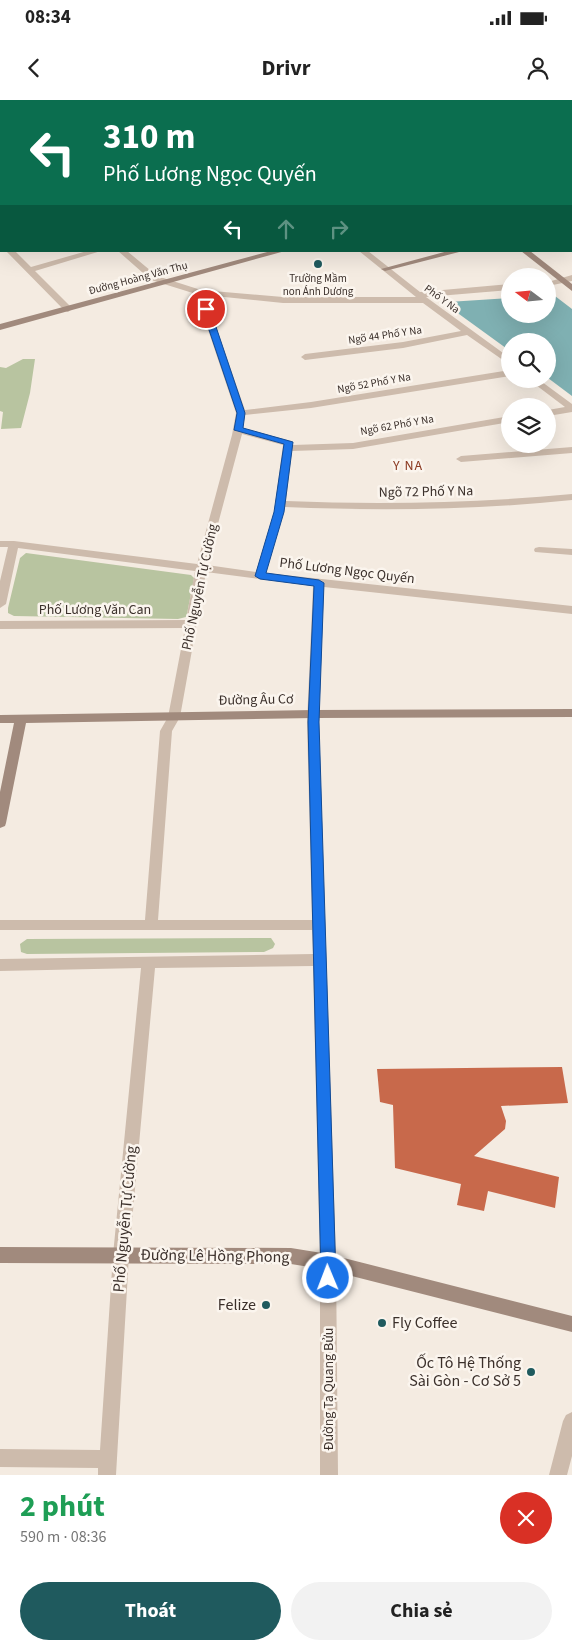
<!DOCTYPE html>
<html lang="vi">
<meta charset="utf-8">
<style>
:root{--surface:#fff;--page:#f2f2f2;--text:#222;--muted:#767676;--accent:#1f5a5e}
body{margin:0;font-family:"Source Sans 3",sans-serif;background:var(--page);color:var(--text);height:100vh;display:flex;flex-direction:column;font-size:19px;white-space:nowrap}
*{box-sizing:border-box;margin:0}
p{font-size:16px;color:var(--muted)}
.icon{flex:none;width:28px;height:28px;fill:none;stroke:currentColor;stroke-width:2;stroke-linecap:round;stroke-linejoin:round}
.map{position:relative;height:1375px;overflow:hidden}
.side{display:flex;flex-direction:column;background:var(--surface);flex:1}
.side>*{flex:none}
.guide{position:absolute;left:0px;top:0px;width:572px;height:152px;box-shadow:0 5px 20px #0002;background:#0b6e4f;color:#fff;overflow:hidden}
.needle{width:32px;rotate:286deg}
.tools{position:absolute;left:501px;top:168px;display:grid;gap:10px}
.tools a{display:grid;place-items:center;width:55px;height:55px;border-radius:50%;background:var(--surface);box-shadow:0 5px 20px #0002;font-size:25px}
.pin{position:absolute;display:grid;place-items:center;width:42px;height:42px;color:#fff;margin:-21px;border:2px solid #fff;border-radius:50%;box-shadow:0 1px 5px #0007}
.me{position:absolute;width:55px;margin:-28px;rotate:359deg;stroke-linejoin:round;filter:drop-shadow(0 0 4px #0008)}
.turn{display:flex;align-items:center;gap:18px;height:105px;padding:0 20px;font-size:22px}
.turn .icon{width:65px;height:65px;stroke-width:2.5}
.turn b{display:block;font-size:35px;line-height:42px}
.lanes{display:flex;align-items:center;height:48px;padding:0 20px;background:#0003;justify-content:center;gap:25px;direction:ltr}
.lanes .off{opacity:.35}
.round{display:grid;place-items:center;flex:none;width:52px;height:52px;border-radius:26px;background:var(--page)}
.summary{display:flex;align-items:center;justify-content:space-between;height:85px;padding:0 20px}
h1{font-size:30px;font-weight:700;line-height:38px;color:#1e9e55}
.button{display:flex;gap:10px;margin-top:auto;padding:10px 20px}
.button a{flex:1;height:58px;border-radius:30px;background:var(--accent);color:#fff;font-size:20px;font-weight:700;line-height:58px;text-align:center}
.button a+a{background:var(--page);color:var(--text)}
.status{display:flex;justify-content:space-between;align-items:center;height:35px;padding:0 25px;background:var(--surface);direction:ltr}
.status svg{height:14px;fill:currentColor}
header{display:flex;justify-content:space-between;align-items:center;height:65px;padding:0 20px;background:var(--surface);font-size:22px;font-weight:700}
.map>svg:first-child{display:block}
</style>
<div class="status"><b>08:34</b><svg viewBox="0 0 49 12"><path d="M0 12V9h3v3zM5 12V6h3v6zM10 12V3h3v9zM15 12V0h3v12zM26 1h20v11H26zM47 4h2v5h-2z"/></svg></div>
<header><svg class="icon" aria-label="back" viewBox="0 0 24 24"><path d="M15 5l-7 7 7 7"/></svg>Drivr<svg class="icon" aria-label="person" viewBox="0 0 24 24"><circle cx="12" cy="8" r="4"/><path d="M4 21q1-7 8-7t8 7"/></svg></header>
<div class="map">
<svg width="572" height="1375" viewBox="0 0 572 1375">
<rect width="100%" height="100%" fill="#f4ebe1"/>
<path fill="#b8c4a0" d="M23,259H35L30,293L21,328L1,329L3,312L0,311V267L6,268Z
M26,453L191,475L194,478L187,514L186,517L178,519L14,516L8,513V508L20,458Z
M271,838L275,844L273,848L264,852L27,854L21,852L20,844L27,839Z"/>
<path fill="#7fb0b2" d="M548,196H555L572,209V296L548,278V241H510V251L459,214L448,202L510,198V214H548Z"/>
<path fill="#c8694b" d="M562,967L568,1003L501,1006L506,1021L505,1029L474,1056L559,1077L555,1108L488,1091L484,1111L457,1105L461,1084L395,1068L393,1005L380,1002L377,969Z"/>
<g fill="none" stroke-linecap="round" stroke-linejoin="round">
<path fill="#cdbbac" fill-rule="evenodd" d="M426,0H434V1H426Z
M515,0H523V1H515Z
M0,4H1V8H0Z
M571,32H572V36H571Z
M0,93H1V97H0Z
M571,100H572V105H571Z
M0,139H1V145H0Z
M6,151H15L31,167L87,151H101L35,171L71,207L72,209L68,212L65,211Z
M118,151H127L157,176L201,190L283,197H416L359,151H368L420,192L510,184V190L426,197L510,258V265L467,235L403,248L305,260L301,257L305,254L403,242L461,231L423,203H283L205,195L245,310L311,302L510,270V276L311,308L245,315L243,328L291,341L293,345L353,343L510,316V322L353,349L292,351L286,401C381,405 477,403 572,394V400C476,410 381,411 285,407L266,473L572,506V514L324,487L319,622L336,1162L338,1375H320V1162L313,866L155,868L129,1155L116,1375H98V1368L0,1367V1349L100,1350L113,1155L141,868L0,871V859L313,854L312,830H0V820H145L160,631L168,617L185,528L0,529V521L186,520L195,471L18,448L6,504L0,508V481L8,447H0V441H14L197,464L232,335L236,313L196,194L151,180ZM242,334L283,345L274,412L256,472L207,465ZM206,472L313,486L307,622L312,820H158L172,631L180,617Z
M572,175V181L548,186V182Z
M528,279H538L572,304V312L548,316V310L565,307Z
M572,347V353L461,362L456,359L461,356Z
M539,447L572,449V455L535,452L534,450L535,448Z
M572,1312V1356L567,1375H549L563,1321L566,1315Z"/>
<path fill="#a18a7d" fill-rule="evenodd" d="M322,0H330V1H322Z
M571,70H572V74H571Z
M571,122H572V126H571Z
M271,151H285L0,230V224Z
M448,151H463L385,171L381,169Z
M521,151H530L572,184V191Z
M572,609V617L314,618L26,623L6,723L5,726L0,728V692L14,623H0V615L314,610Z
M0,1147L291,1148L328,1154L572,1216V1232L328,1170L291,1164L0,1163Z"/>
<g stroke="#3b302b" stroke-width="4">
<path id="rail" d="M548,0L550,1"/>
</g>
<use href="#rail" stroke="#fbf5ee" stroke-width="2.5" stroke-dasharray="7" stroke-linecap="butt"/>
</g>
<path fill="#1a73e8" stroke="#114b97" d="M206,207L210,209L245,313L243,328L293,342L284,412L266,473L319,480L324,483L319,622L336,1178L334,1183L328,1186L323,1183L321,1178L308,622L314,486L260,479L255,476L274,412L284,344L234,330L237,313L202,209Z"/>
<g fill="#1f5a5e" stroke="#fbf5ee" stroke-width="2">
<circle cx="318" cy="164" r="5"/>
<circle cx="266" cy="1205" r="5"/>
<circle cx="382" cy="1223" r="5"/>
<circle cx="531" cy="1272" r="5"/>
</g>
<g text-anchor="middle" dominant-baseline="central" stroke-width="5" stroke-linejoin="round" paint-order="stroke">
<g font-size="11" fill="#3b302b" stroke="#fbf5ee">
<text transform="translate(138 178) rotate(-15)">Đường Hoàng Văn Thụ</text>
<text transform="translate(442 199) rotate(36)">Phố Y Na</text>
<text transform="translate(385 235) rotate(-8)">Ngõ 44 Phố Y Na</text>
<text transform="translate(374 283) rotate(-10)">Ngõ 52 Phố Y Na</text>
<text transform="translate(397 325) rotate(-10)">Ngõ 62 Phố Y Na</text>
</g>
<g font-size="11" fill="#3b302b" stroke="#fbf5ee">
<text x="318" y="178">Trường Mầm<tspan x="318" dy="13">non Ánh Dương</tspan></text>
</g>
<g font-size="14" letter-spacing="1" fill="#8c3b22" stroke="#fbf5ee">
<text x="408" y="366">Y NA</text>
</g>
<g font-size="14" fill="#3b302b" stroke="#fbf5ee">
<text transform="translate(426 392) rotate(-1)">Ngõ 72 Phố Y Na</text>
<text transform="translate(347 471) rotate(7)">Phố Lương Ngọc Quyến</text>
<text transform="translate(200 487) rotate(-78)">Phố Nguyễn Tự Cường</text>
<text x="95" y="510">Phố Lương Văn Can</text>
<text transform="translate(256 600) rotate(-1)">Đường Âu Cơ</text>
<text transform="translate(329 1289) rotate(-90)">Đường Tạ Quang Bửu</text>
</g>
<g font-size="16" fill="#3b302b" stroke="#fbf5ee">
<text transform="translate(125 1119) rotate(-85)">Phố Nguyễn Tự Cường</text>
<text transform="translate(215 1156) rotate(1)">Đường Lê Hồng Phong</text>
</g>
<g font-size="16" fill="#3b302b" stroke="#fbf5ee" text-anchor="end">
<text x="256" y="1205">Felize</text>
<text x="392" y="1223" text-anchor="start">Fly Coffee</text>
<text x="521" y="1263">Ốc Tô Hệ Thống<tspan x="521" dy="18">Sài Gòn - Cơ Sở 5</tspan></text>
</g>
</g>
</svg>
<div class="tools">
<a><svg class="needle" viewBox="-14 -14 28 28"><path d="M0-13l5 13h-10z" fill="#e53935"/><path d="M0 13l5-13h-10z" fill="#767676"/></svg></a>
<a><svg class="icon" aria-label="search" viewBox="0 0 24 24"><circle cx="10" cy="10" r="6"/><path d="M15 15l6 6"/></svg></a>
<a><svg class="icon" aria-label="layers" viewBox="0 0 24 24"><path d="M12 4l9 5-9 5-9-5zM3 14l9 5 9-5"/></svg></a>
</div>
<div class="pin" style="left:206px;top:209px;background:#d93025"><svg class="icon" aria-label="arrive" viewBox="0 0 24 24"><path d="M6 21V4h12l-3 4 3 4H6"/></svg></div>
<svg class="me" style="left:328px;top:1178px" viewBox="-20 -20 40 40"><circle r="17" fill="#1a73e8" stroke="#fff" stroke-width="3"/><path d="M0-11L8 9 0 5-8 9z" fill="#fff"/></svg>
<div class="guide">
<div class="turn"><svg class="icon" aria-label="left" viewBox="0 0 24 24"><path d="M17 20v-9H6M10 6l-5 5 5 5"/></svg><div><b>310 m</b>Phố Lương Ngọc Quyến</div></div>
<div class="lanes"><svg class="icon" aria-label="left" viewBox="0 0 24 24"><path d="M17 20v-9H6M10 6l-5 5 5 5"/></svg><svg class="icon off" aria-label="ahead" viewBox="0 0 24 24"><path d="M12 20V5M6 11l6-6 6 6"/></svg><svg class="icon off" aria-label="right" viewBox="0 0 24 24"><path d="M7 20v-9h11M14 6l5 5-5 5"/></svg></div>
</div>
</div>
<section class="side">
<div class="summary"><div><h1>2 phút</h1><p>590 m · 08:36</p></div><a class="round" style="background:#d93025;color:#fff"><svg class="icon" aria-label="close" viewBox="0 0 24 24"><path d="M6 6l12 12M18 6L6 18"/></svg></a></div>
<div class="button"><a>Thoát</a><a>Chia sẻ</a></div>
</section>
